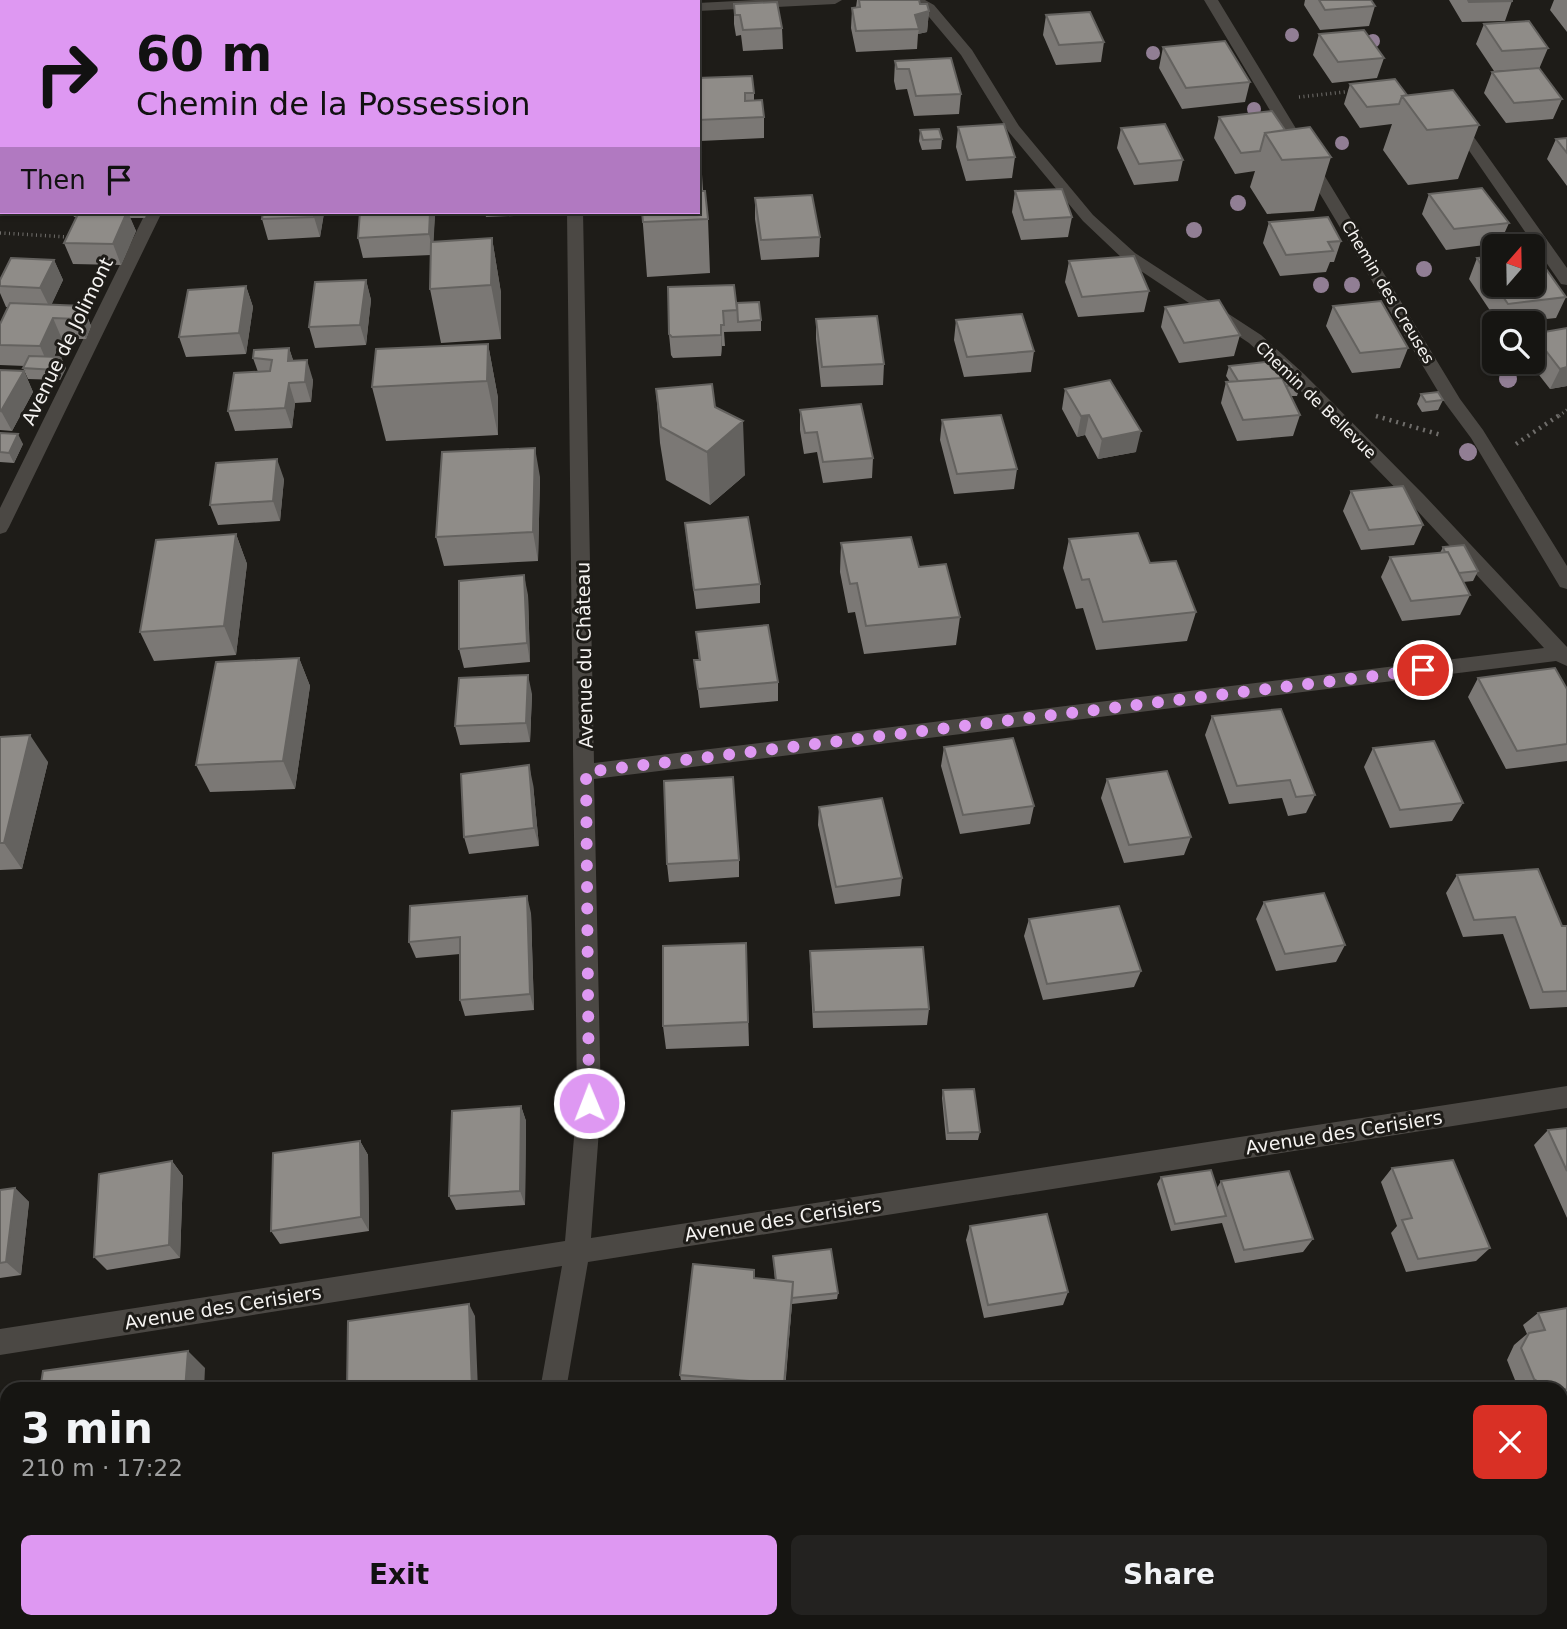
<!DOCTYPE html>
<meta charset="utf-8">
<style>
:root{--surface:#161512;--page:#232220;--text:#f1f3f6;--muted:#9e9f9f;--line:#353432;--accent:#de98f2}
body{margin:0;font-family:"DejaVu Sans",sans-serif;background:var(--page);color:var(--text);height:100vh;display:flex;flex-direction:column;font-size:26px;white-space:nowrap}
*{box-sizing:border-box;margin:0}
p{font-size:23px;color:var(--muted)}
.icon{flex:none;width:38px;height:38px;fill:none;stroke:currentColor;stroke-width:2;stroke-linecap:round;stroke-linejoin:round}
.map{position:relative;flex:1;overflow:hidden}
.side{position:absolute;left:0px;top:1382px;width:1568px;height:247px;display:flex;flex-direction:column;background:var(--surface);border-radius:21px 21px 0 0;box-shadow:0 2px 5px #0004,0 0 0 2px var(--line)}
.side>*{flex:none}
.banner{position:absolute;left:0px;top:0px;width:700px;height:214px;box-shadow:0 2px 5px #0004,0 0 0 2px var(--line);background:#de98f2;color:#111;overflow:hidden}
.needle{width:46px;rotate:20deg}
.buttons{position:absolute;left:1482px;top:234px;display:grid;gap:14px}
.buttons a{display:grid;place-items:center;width:63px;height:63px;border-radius:10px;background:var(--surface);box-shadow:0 2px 5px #0004,0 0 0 2px var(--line);font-size:35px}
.pin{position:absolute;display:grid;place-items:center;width:60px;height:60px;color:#fff;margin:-30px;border:4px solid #fff;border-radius:50%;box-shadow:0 2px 7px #0007}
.me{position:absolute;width:77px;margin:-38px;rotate:359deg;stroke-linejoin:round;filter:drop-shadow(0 0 5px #0008)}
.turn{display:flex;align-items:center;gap:24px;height:147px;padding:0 21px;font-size:32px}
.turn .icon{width:91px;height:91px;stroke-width:2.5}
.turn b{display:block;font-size:49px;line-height:60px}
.then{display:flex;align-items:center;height:66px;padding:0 21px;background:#0003;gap:14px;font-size:26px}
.round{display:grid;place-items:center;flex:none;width:74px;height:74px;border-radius:10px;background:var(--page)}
.summary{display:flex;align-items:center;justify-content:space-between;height:119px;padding:0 21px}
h1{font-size:42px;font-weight:600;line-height:52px}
.action{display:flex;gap:14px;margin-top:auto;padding:14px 21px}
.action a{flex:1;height:80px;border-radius:10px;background:var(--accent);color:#111;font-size:28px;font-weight:600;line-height:80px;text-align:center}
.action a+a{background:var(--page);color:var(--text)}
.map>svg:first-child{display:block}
</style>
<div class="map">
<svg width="1567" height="1629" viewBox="0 0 1567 1629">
<rect width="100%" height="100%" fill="#1e1c18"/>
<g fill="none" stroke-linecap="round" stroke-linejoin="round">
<path stroke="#6f6d6a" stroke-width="3.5" stroke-dasharray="1 3.5" stroke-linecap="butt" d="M1299,97L1353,91
M0,233L69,237
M1559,416L1567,410"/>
<path stroke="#6f6d6a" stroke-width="4.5" stroke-dasharray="2 5" stroke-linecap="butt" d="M1376,416L1441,435
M1516,444L1561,414"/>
<path fill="#4b4844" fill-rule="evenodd" d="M567,0H581V2H567Z
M755,0H842L835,4L698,11V3Z
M909,0H925L934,5L972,50L1019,126L1093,215L1135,253L1261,335L1304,374L1424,495L1567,647V666L1556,661L594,779L601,1103L591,1238L1567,1086V1108L588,1262L566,1390H540L562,1266L0,1355V1329L565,1241L577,1103L567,212H583L594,763L1544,648L1412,505L1292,382L1249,343L1123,259L1083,221L1008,131L961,55L924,11Z
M1204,0H1218L1460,399L1483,430L1567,566V589L1560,587L1471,438L1445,403Z
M1466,132L1471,133L1567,268V285L1561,284L1459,136Z
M146,212H162L9,527L6,532L0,534V508Z
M500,1622H528L527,1629H499Z"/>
</g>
<g fill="#917e94">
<circle cx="1292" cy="35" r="7"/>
<circle cx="1373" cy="41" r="7"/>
<circle cx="1153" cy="53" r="7"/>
<circle cx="1254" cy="109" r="7"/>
<circle cx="1342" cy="143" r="7"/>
<circle cx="1238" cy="203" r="8"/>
<circle cx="1194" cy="230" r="8"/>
<circle cx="1424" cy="269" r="8"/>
<circle cx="1321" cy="285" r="8"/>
<circle cx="1352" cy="285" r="8"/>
<circle cx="1508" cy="379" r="9"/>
<circle cx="1468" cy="452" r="9"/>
</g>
<path fill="#7b7875" d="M138,0H223V2H139Z
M277,0H325V2H278Z
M857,0H919L920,4L929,11L927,32L918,34L917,49L856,52L851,28L852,8L856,7Z
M1305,0H1371L1375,6L1369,26L1320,30L1304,5Z
M1449,0H1512V1L1505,21L1462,22Z
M1554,0H1567V32L1550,10Z
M734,4L782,28L783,49L743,51L741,35L736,36L734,24Z
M1046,15L1104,42L1101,62L1056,65L1043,35Z
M1484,24L1548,48L1539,69L1562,99L1553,119L1506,123L1484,93L1492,72L1519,70L1494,71L1476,44Z
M1319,34L1384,58L1377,78L1332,83L1313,55Z
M1163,47L1250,82L1245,102L1182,109L1159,68Z
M895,61L961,94L959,114L914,116L907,89L896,90L894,81Z
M698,78L754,93V100L764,117V138L700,141L703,191L708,219L710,273L647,277L642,212H698Z
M1350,84L1407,95L1479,125L1458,179L1408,185L1383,150L1392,124L1360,128L1344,104Z
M1219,117L1285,130L1331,157L1314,211L1267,214L1250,187L1255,171L1235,174L1214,138Z
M958,127L1015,157L1012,178L966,181L956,147Z
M1121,128L1183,160L1178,181L1134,185L1117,148Z
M0,130H2V182H0Z
M920,130L942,139L941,149L922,150L919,141Z
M1567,138V186L1547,159L1556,139Z
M1015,191L1072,217L1068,237L1021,240L1012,212Z
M1429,194L1509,223L1500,243L1446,250L1422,214Z
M755,198L820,237L819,257L761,260L755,219Z
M72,212H147L145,218H130L136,231L121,265L73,264L64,243L77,217H74Z
M263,212H333V213H324L320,237L268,240L262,219Z
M485,212H537V215L486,217Z
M435,214L433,242L492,238L501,293V339L441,343L430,289L431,255L363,258L358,238Z
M1269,222L1341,241L1334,262H1330L1326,272L1280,276L1263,243Z
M1494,256V285H1533L1566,297L1556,318L1499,324L1469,279L1477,258Z
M54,260L63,280L51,305L83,306L91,326L86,339H62L54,357L66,368L60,380L28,379L23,368L25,366L0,365V324L8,307H6L0,293V280Z
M1069,261L1149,291L1144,312L1078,317L1065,282Z
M366,280L371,300L366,345L315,348L309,327Z
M246,286L253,307L246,354L186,357L179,337Z
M737,303L761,320V331L724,332L725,346H722L721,356L673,358L671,355L669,334Z
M1333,306L1408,348L1400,368L1352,373L1326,326Z
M1165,307L1240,335L1234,356L1179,363L1161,327Z
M816,319L884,364L883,385L821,387L816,339Z
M956,320L1034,351L1031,372L964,377L954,340Z
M1567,328V386L1550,389L1529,362H1533V334Z
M488,344L498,398V435L386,441L372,387Z
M289,348L293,360L313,380L311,402L295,403L292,428L235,431L228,411L258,372L253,358Z
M1229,366L1300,386L1297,396H1291L1300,415L1293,436L1237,441L1221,403L1226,382H1230L1226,376Z
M0,370L24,371L33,392L12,431L0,430Z
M656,389L715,407L745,475L710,505L666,480L660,443Z
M1065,389L1136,452L1098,459L1085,435L1077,437L1062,409Z
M1421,394L1443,400L1438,410L1422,412L1417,404Z
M800,410L873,458L872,478L823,483L817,452L804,454L800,430Z
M942,420L1017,469L1014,489L954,494L940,440Z
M0,433L23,444L14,463L0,462Z
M540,477L538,561L444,566L436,537Z
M284,479L280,521L218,525L210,505Z
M1351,491L1423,525L1414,545L1361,550L1343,511Z
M685,523L760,584V603L696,609L687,543Z
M236,534L247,564L236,655L154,661L140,632Z
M1069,539L1150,563L1196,612L1187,641L1096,650L1083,608L1076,609L1063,568Z
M841,543L919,567L960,617L956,645L864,654L855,612L848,613L840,572Z
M1443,547L1478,571L1473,581L1463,582L1470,595L1460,615L1402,621L1381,577L1390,557L1440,553Z
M528,595L530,662L464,668L459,649Z
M696,632L778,682V701L700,708L694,660H699Z
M299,658L310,686L295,789L210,792L196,765Z
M1478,678L1567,689V761L1506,769L1468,697Z
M532,694L530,742L460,745L455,726Z
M1212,716L1315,795L1306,813L1288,816L1282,798L1229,804L1205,735Z
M0,737L48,762L22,869L0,870Z
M944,747L1034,806L1030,824L960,834L941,766Z
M1373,748L1463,803L1452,821L1390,828L1364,767Z
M1107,779L1191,837L1184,855L1124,863L1101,798Z
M533,784L539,846L469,854L464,837Z
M819,807L902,878L900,896L835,904L818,825Z
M739,860V877L669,882L667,864Z
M1457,875L1562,926H1567V1007L1530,1009L1503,934L1463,937L1446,893Z
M1264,902L1345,945L1336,962L1276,971L1256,919Z
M531,913L534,1010L465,1016L460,1000V954L416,958L409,942Z
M1029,919L1141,971L1134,987L1043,1000L1024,936Z
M746,943L749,1046L666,1049L663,1026Z
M810,951L929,1009L927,1025L813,1028L810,968Z
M943,1090L980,1132L978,1140H946L942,1098Z
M521,1106L526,1121L525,1205L456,1210L449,1196Z
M1567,1128V1218L1534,1145L1548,1130Z
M360,1141L368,1155L369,1231L280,1244L271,1231Z
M172,1161L183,1176L180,1258L107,1270L94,1257Z
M1392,1168L1490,1248L1476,1261L1406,1272L1391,1233L1397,1226L1381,1182Z
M1161,1177L1217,1188L1221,1181L1313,1239L1303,1252L1235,1263L1222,1223L1171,1231L1157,1184Z
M15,1188L29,1202L21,1275L0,1278V1190Z
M970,1226L1068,1292L1063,1305L984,1318L966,1240Z
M773,1256L838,1293L837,1299L792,1304V1302L785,1390H722L682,1386L680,1375L754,1270L755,1278L775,1280Z
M1567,1308V1411L1561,1412V1390H1519L1507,1360L1514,1345L1527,1334L1523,1325L1538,1313Z
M1451,1622H1561L1567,1629H1450Z"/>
<path fill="#64625f" d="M929,11L927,32L918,34L919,29L915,15Z
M127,212H128L136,231L121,265L113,244Z
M315,212H323L324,213L320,237L314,217Z
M430,212H434L435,214L433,254L429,234Z
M492,238L501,293V339L491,285Z
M54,260L63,280L50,308L40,288Z
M366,280L371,300L366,345L360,325Z
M246,286L253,307L246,354L239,333Z
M83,306L91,326L86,339L77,319Z
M53,318L62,339L49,367L40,346Z
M721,325L722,346L721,356Z
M488,344L498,398V435L487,381Z
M289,348L296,369L288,361Z
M61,357L66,368L60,380L55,370Z
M307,360L313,380L311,402L305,382Z
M1567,367V386L1550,389L1560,369Z
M24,371L33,392L12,431L1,411Z
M289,383L295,403L292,428L285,408Z
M1089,415L1085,435L1077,437L1081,416Z
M743,421L745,475L710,505L707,452Z
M1141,431L1136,452L1098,459L1102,439Z
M18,434L23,444L14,463L9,453Z
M535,448L540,477L538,561L533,532Z
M277,459L284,479L280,521L273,501Z
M236,534L247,564L236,655L224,626Z
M524,575L528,595L530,662L527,643Z
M299,658L310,686L295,789L283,761Z
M528,675L532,694L530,742L526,723Z
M30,735L48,762L22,869L4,843Z
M529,765L533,784L539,846L534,828Z
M527,896L531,913L534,1010L530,994Z
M521,1106L526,1121L525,1205L520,1191Z
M360,1141L368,1155L369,1231L361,1217Z
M172,1161L183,1176L180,1258L169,1245Z
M15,1188L29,1202L21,1275L6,1262Z
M793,1282V1294L784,1390V1384Z
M469,1304L475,1316L478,1390H472Z
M188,1351L205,1368L204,1390H185Z"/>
<path fill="#8f8c88" stroke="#64625f" stroke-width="2" d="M859,0H919L920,4H927L929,11L915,15L919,29L856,31L852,8L860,7Z
M1319,0H1371L1375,6L1325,10Z
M1468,0H1512V1L1469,2Z
M777,2L782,28L743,30L740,15H735L734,4Z
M1090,12L1104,42L1059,45L1046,15Z
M1529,21L1548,48L1502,51L1484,24Z
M1364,30L1384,58L1338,62L1319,34Z
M1225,41L1250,82L1186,88L1163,47Z
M951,58L961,94L916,96L909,69H897L895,61Z
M1539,68L1562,99L1514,103L1492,72Z
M752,76L754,93H745V101L762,100L764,117L698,120V78Z
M1395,79L1407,95L1402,96L1399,104L1367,107L1350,84Z
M1453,90L1479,125L1427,130L1402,96Z
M1272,111L1285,130L1265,133L1260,151L1241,153L1219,117Z
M1004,124L1015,157L968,160L958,127Z
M1165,124L1183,160L1139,164L1121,128Z
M698,127L701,152H698Z
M1310,127L1331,157L1282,160L1265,133Z
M939,129L942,139L923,140L920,130Z
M0,130H2V161H0Z
M1567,138V153L1556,139Z
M1482,188L1509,223L1454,229L1429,194Z
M1062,189L1072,217L1024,220L1015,191Z
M698,191H705L708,219L643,222L642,212H698Z
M812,195L820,237L761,240L755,198Z
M79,212H127L113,244L64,243Z
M263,212H315L314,217L262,219Z
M360,212H430L429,234L358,238Z
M1328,217L1341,241L1328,242L1333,251L1286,255L1269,222Z
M492,238L491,285L430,289L431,242Z
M1533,252H1534L1566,297L1508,304L1495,285H1533Z
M1134,256L1149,291L1082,297L1069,261Z
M1494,256V284L1477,258Z
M11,258L54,260L40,288L0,286V280Z
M366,280L360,325L309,327L315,282Z
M734,285L737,310L723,311L724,325H721V335L672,337L669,334L668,287Z
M246,286L239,333L179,337L188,290Z
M1219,300L1240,335L1184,343L1165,307Z
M1381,301L1408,348L1360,353L1333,306Z
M759,302L761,320L738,322L737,303Z
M10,303L83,306L77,319L53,318L40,346L0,345V324Z
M1022,314L1034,351L967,357L956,320Z
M877,316L884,364L822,367L816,319Z
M1567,328V367L1560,369L1533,334Z
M488,344L487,381L372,387L376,349Z
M289,348L288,361L307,360L305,382L289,383L285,408L228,411L234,373L270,371L272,360L253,358L254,350Z
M29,356L61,357L55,370L23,368Z
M1284,360L1291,366L1300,386H1286L1282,378L1238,381L1229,366Z
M0,370L24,371L1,411L0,410Z
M1282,378L1300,415L1243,420L1226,382Z
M1110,380L1141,431L1102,439L1089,415L1081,416L1065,389Z
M712,384L715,407L743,421L707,452L661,427L656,389Z
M1438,392L1443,400L1426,402L1421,394Z
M861,404L873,458L823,462L817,432L805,433L800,410Z
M1001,415L1017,469L957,474L942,420Z
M0,433L18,434L9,453L0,452Z
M535,448L533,532L436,537L442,452Z
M277,459L273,501L210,505L216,463Z
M1403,486L1423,525L1369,530L1351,491Z
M748,517L760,584L694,590L685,523Z
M1138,533L1150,563L1176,561L1196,612L1103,622L1089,579L1082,580L1069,539Z
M236,534L224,626L140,632L156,540Z
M911,537L919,567L946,564L960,617L866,626L857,583L850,584L841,543Z
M1464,545L1478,571L1459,573L1448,552H1445L1443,547Z
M1448,552L1470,595L1411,601L1390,557Z
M524,575L527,643L459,649V581Z
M768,625L778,682L698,689L694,660H700L696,632Z
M299,658L283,761L196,765L216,662Z
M1555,668L1567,689V744L1517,751L1478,678Z
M528,675L526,723L455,726L459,678Z
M1281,709L1315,795L1296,797L1290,780L1237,786L1212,716Z
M30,735L4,843H0V737Z
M1013,738L1034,806L963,815L944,747Z
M1434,741L1463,803L1400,810L1373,748Z
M529,765L534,828L464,837L461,774Z
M1167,771L1191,837L1129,845L1107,779Z
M733,777L739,860L667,864L664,781Z
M882,798L902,878L836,887L819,807Z
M1538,869L1562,926H1567V991L1543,992L1515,917L1474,920L1457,875Z
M1324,893L1345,945L1285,954L1264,902Z
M527,896L530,994L460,1000V937L409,942L410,906Z
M1119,906L1141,971L1047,984L1029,919Z
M746,943L748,1022L663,1026V946Z
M923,947L929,1009L814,1012L810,951Z
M974,1089L980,1132L948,1133L943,1090Z
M521,1106L520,1191L449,1196L452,1111Z
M1567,1128V1171L1548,1130Z
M360,1141L361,1217L271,1231L273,1153Z
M1453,1160L1490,1248L1418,1259L1402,1220L1412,1218L1392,1168Z
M172,1161L169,1245L94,1257L99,1174Z
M1211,1170L1226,1216L1175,1224L1161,1177Z
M1289,1171L1313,1239L1244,1250L1221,1181Z
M15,1188L6,1262L0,1263V1190Z
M1047,1214L1068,1292L988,1305L970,1226Z
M831,1249L838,1293L792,1298L793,1282L776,1280L773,1256Z
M693,1264L754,1270V1278L793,1282L784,1384L680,1375Z
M469,1304L472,1390H347L348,1321Z
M1567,1308V1389L1551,1390L1534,1379L1521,1348L1529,1333L1545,1330L1538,1313Z
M188,1351L185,1390H40L43,1371Z
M1561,1598L1567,1601V1629H1488L1489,1622H1561Z
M806,1622H863V1629H806Z"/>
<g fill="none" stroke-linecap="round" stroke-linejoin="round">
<path stroke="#de98f2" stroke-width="12" stroke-dasharray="0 21.6" d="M589,1103L586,772L1423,670"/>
</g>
<g text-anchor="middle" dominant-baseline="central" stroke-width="6" stroke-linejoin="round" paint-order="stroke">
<g font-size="16" fill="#f5f3f1" stroke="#1e1c18">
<text transform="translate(1388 292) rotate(59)">Chemin des Creuses</text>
<text transform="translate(1316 400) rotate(44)">Chemin de Bellevue</text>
</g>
<g font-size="19" fill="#f5f3f1" stroke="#1e1c18">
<text transform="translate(67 341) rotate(-64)">Avenue de Jolimont</text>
<text transform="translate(584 655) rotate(-91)">Avenue du Château</text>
<text transform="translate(1344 1132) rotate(-9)">Avenue des Cerisiers</text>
<text transform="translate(783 1219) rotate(-9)">Avenue des Cerisiers</text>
<text transform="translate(223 1307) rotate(-9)">Avenue des Cerisiers</text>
</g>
</g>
</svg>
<div class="buttons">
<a><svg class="needle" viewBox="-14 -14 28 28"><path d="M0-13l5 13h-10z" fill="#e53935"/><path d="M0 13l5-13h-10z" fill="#9e9f9f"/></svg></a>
<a><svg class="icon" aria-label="search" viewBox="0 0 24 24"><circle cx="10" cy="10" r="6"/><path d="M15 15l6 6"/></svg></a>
</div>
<div class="pin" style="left:1423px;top:670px;background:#d93025"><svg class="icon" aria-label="arrive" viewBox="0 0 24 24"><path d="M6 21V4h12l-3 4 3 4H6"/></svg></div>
<svg class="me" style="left:589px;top:1103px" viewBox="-20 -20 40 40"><circle r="17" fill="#de98f2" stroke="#fff" stroke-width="3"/><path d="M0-11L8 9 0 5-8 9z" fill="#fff"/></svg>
<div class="banner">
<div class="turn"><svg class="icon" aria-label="right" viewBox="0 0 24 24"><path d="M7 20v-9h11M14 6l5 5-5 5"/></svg><div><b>60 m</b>Chemin de la Possession</div></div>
<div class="then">Then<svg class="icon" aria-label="arrive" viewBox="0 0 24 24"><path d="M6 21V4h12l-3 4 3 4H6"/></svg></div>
</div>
<section class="side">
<div class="summary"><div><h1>3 min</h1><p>210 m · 17:22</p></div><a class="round" style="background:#d93025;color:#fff"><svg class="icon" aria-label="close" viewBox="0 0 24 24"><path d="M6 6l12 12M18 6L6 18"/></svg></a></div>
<div class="action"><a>Exit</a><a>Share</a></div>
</section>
</div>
